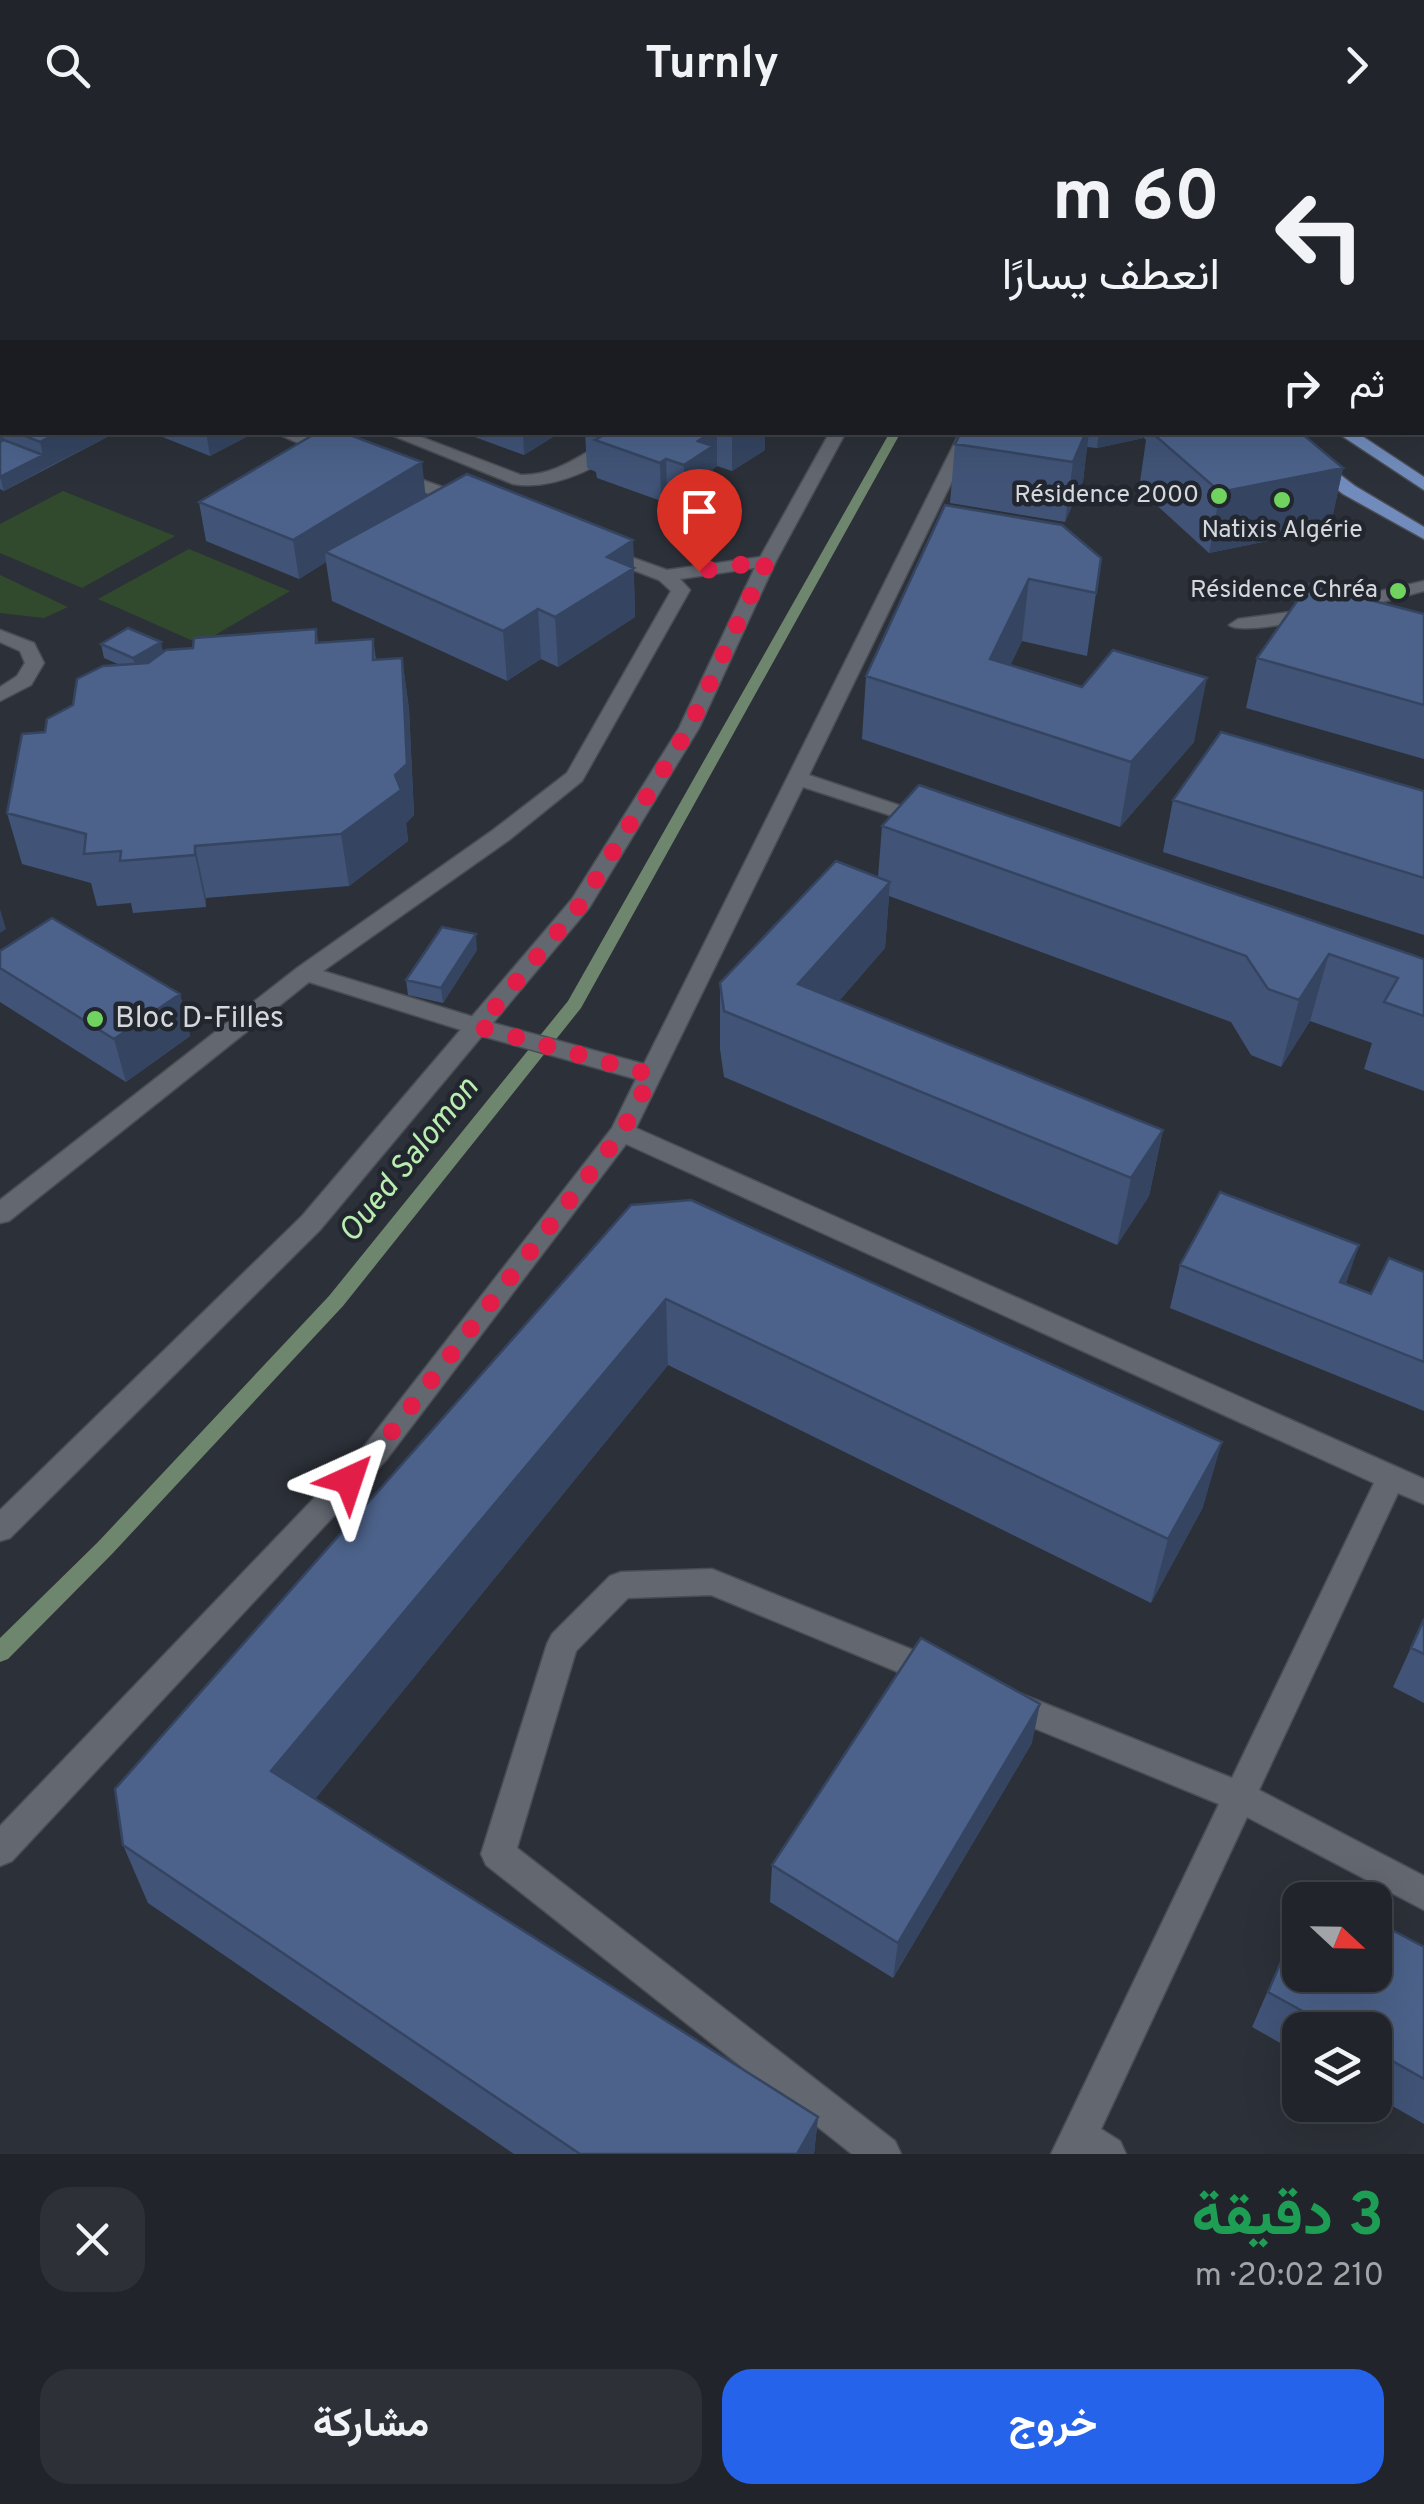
<!DOCTYPE html>
<html lang="ar">
<meta charset="utf-8">
<style>
:root{--surface:#21242a;--page:#2d3036;--text:#f1f3f6;--muted:#a2a4a8;--line:#3e4147;--accent:#2563eb}
body{margin:0;font-family:Overpass,Vazirmatn,sans-serif;background:var(--page);color:var(--text);direction:rtl;height:100vh;display:flex;flex-direction:column;font-size:38px;white-space:nowrap}
*{box-sizing:border-box;margin:0}
p{font-size:32px;color:var(--muted)}
.icon{flex:none;width:55px;height:55px;fill:none;stroke:currentColor;stroke-width:2;stroke-linecap:round;stroke-linejoin:round}
.map{position:relative;height:2024px;overflow:hidden;direction:ltr}
.side{display:flex;flex-direction:column;background:var(--surface);flex:1}
.side>*{flex:none}
.hud{position:absolute;left:0px;top:0px;width:1425px;height:305px;box-shadow:0 10px 40px #0002,0 0 0 2px var(--line);direction:rtl;background:#21242a;color:var(--text);overflow:hidden}
.needle{width:65px;rotate:112deg}
.tools{position:absolute;left:1282px;top:1752px;display:grid;gap:20px}
.tools a{display:grid;place-items:center;width:110px;height:110px;border-radius:20px;background:var(--surface);box-shadow:0 10px 40px #0002,0 0 0 2px var(--line);font-size:50px}
.pin{position:absolute;display:grid;place-items:center;width:85px;height:85px;color:#fff;margin:-102px -42px;border-radius:50% 50% 50% 0;rotate:-45deg;box-shadow:0 0 10px #0007}
.pin .icon{rotate:45deg}
.me{position:absolute;width:110px;margin:-55px;rotate:42deg;stroke-linejoin:round;filter:drop-shadow(0 0 8px #0008)}
.turn{display:flex;align-items:center;gap:35px;height:210px;padding:0 40px;font-size:45px}
.turn .icon{width:130px;height:130px;stroke-width:2.5}
.turn b{display:block;font-size:70px;line-height:85px}
.then{display:flex;align-items:center;height:95px;padding:0 40px;background:#0003;gap:20px;font-size:38px}
.round{display:grid;place-items:center;flex:none;width:105px;height:105px;border-radius:30px;background:var(--page)}
.summary{display:flex;align-items:center;justify-content:space-between;height:170px;padding:0 40px}
h1{font-size:60px;font-weight:700;line-height:75px;color:#1e9e55}
.cta{display:flex;gap:20px;margin-top:auto;padding:20px 40px}
.cta a{flex:1;height:115px;border-radius:30px;background:var(--accent);color:#fff;font-size:40px;font-weight:700;line-height:115px;text-align:center}
.cta a+a{background:var(--page);color:var(--text)}
header{display:flex;justify-content:space-between;align-items:center;height:130px;padding:0 40px;background:var(--surface);font-size:45px;font-weight:700}
.map>svg:first-child{display:block}
</style>
<header><svg class="icon" aria-label="forward" viewBox="0 0 24 24"><path d="M9 5l7 7-7 7"/></svg>Turnly<svg class="icon" aria-label="search" viewBox="0 0 24 24"><circle cx="10" cy="10" r="6"/><path d="M15 15l6 6"/></svg></header>
<div class="map">
<svg width="1424" height="2024" viewBox="0 0 1424 2024">
<rect width="100%" height="100%" fill="#2c3038"/>
<path fill="#314a2d" d="M63,361L175,406L82,458L0,423V394Z
M189,419L290,461L200,514L98,469Z
M0,445L68,477L44,488L0,483Z"/>
<g fill="none" stroke-linecap="round" stroke-linejoin="round">
<path fill="#6e866d" fill-rule="evenodd" d="M890,302H901L581,878L343,1176L112,1424L8,1529L0,1532V1508L98,1412L329,1166L568,871Z"/>
<g stroke="#4a4d54" stroke-width="3">
<path id="service" d="M0,64L2,65V73H0Z
M0,152H2V161H0Z
M273,302H297L344,323L330,327Z
M384,302H408L521,345C572,346 598,302 643,302C611,332 557,362 513,354Z
M392,339L473,368L476,372L461,376L386,348L384,344Z
M603,417L667,440L767,426L776,431L767,436L680,449L690,460L582,651L509,710L323,841L487,891L491,897L487,903H471L309,852L9,1091L0,1093V1070L297,838L493,700L567,643L671,461L659,450L597,426V418Z
M1424,451V461C1393,469 1248,510 1229,495L1238,489L1290,482Z
M0,500L34,513L44,533L31,555L0,571V557L17,546L25,533L20,521L0,512Z"/>
</g>
<g stroke="#4a4d54" stroke-width="3">
<path id="minor" d="M1424,94V103H1422V94Z
M830,302H846L776,431L699,598L589,778L493,893L644,934L960,302H976L809,645L934,687L938,691L927,697L920,695L803,657L636,998L1424,1349V1374L1398,1363L1259,1660L1424,1746V1780L1247,1687L1101,1999L1120,2011L1126,2024H1051L1219,1674L995,1582L990,1572L995,1562L1006,1558L1232,1648L1374,1353L626,1014L386,1330L12,1731L0,1736V1696L366,1314L612,998L636,949L482,906L320,1100L10,1408L0,1411V1380L302,1086L572,769L679,598L758,431Z
M712,1439L948,1534L953,1544L948,1554L937,1558L711,1465L628,1468L576,1521L517,1718L895,2011L901,2024H852L486,1735L481,1724L547,1514L552,1504L610,1446L621,1442Z"/>
</g>
<g stroke="#4a4d54" stroke-width="3">
<path id="primary" d="M952,0H965L966,2H953Z
M996,0H1009L1010,2H997Z
M1265,302H1284L1355,356L1424,397V409L1343,364Z
M1336,302H1356L1424,347V360Z"/>
</g>
<use href="#service" fill="#626770" fill-rule="evenodd"/>
<use href="#minor" fill="#626770" fill-rule="evenodd"/>
<use href="#primary" fill="#718cbc" fill-rule="evenodd"/>
</g>
<path fill="#415477" d="M118,0H166V2H119Z
M166,0H786V2H166Z
M1377,0H1424V5L1422,2Z
M1422,166H1424V276L1422,275Z
M2,296V302H117L4,361L0,359V297L4,310L1,297Z
M150,302H250V305L210,326Z
M461,302H561L524,325Z
M585,302H765V320L732,341L717,336L713,339V354L684,373L667,367L661,371L597,348L596,342L587,338Z
M961,302H1300L1343,338L1330,398L1209,423L1139,359L1146,310L1144,308L1097,318L1087,317L1083,351L1065,392L950,373L955,314Z
M426,366L633,410L635,487L558,537L541,529L507,551L332,471L326,432L299,449L206,411L199,372Z
M945,375L1101,428L1087,526L1022,511L1010,535L1194,612L1120,697L862,609L866,546Z
M702,381L736,394L724,402L702,395Z
M1424,484V629L1246,578L1257,528Z
M316,499L318,512L373,509L376,530L402,528L409,579L414,685L406,693L408,711L349,756L206,768V777L133,783L131,773L97,776L91,753L22,734L7,683L45,602L120,535L104,528L101,514L163,522Z
M1424,661V805L1163,722L1173,670Z
M882,696L1424,829V961L1364,939L1372,913L1310,891L1281,937L1251,925L1231,892L889,766L885,818L839,871L1163,1000L1149,1066L1117,1115L724,947L720,919V853L878,747Z
M477,820L443,873L408,865L406,850Z
M0,821L180,864L190,906L126,952L0,872Z
M631,1075L1203,1377L1151,1473L668,1235L315,1669L818,1987L814,2024H514L148,1773L123,1715Z
M1180,1135L1346,1154L1371,1164L1424,1142V1281L1170,1178Z
M1424,1489V1573L1393,1557Z
M1032,1613L893,1848L770,1772L772,1735Z
M1300,1787L1424,1817V1994L1375,1966V1900H1300V1924L1252,1897Z"/>
<path fill="#354561" d="M166,0H273L266,2H166Z
M343,0H397V2H337Z
M762,0H786V2H757Z
M1424,63V86H1422V64Z
M0,297L8,323L0,327Z
M59,302H117L46,338L40,312Z
M206,302H250V305L210,326Z
M523,302H561L524,325Z
M711,302H717V336L713,339V354L684,373V335L698,311Z
M734,302H765V320L732,341V304Z
M1086,302H1089L1083,351L1065,392L1073,332Z
M1099,302H1145L1144,308L1097,318Z
M43,325L46,338L4,361L0,347Z
M666,329L667,367L661,371L660,333Z
M422,332L426,370L325,422L326,432L299,449L293,410Z
M1343,338L1330,398L1209,423L1220,362Z
M736,380V394L724,402V388Z
M633,410L635,487L558,537L555,487L607,427Z
M1029,449L1022,511L987,585L990,529Z
M538,479L541,529L507,551L503,501Z
M161,512L164,526L137,543L133,528Z
M402,528L409,579L414,685L406,693L408,711L349,756L341,704L395,645Z
M1207,548L1194,612L1120,697L1131,632Z
M195,716L206,768V777L195,725Z
M890,752L885,818L802,913L798,854Z
M0,779L6,799L0,803Z
M476,804L477,820L443,873L441,858Z
M1329,824L1310,891L1281,937L1299,870Z
M180,864L190,906L126,952L114,909Z
M1163,1000L1149,1066L1117,1115L1131,1048Z
M1359,1115L1345,1157L1340,1152Z
M666,1169L668,1235L289,1701L271,1641Z
M1222,1312L1203,1377L1151,1473L1168,1409Z
M1040,1574L1032,1613L893,1848L898,1813Z
M818,1987L814,2024H797Z"/>
<path fill="#4c628a" stroke="#354561" stroke-width="2.5" d="M264,0H343L337,2H261Z
M460,0H522L512,2H466Z
M527,0H634L642,2H536Z
M724,0H762L757,2H740Z
M857,0H925L927,2H859Z
M1424,38V63L1422,64V39Z
M1422,166H1424V199L1422,198Z
M15,302H59L40,312Z
M318,302H342L422,332L293,410L199,372Z
M591,302H711L698,311L713,316L684,335L666,329L660,333L595,310L602,306Z
M961,302H1086L1073,332L955,314Z
M1151,302H1300L1343,338L1220,362Z
M4,310L43,325L0,347V312Z
M467,344L633,410L607,427L634,438L555,487L538,479L503,501L325,422Z
M715,372L736,380L724,388L702,381Z
M945,375L1062,395L1101,428L1096,463L1029,449L990,529L1082,557L1113,520L1207,548L1131,632L866,546Z
M1309,454L1424,484V575L1257,528Z
M128,498L161,512L133,528L101,514Z
M316,499V513L373,509V530L402,528L407,634L395,645L401,660L341,704L195,716V725L120,731L121,721L84,724L86,704L7,683L22,604L45,602L47,589L73,575L77,549L103,536L148,533L166,520L193,518L194,508Z
M1221,602L1424,661V748L1173,670Z
M919,655L1424,829V886L1384,872L1398,848L1329,824L1299,870L1268,859L1246,826L882,696Z
M836,731L890,752L798,854L1163,1000L1131,1048L724,881L720,853Z
M52,788L180,864L114,909L0,838V821Z
M442,797L476,804L441,858L406,850Z
M1220,1062L1359,1115L1340,1152L1371,1164L1389,1128L1424,1142V1232L1180,1135Z
M691,1070L1222,1312L1168,1409L666,1169L271,1641L818,1987L797,2024H580L123,1715L115,1659L631,1075Z
M1424,1489V1524L1411,1518Z
M921,1508L1040,1574L898,1813L772,1735Z
M1313,1758L1336,1770H1308Z
M1300,1788V1845H1375V1791L1424,1817V1949L1375,1921V1900H1337L1268,1862Z"/>
<g fill="none" stroke-linecap="round" stroke-linejoin="round">
<path stroke="#e11d48" stroke-width="18" stroke-dasharray="0 32.4" d="M349,1350L376,1322L622,1002L652,945L479,897L581,774L689,598L767,431L699,441"/>
</g>
<g fill="#70d35f" stroke="#22262e" stroke-width="4">
<circle cx="1219" cy="366" r="10"/>
<circle cx="1282" cy="370" r="10"/>
<circle cx="1398" cy="461" r="10"/>
<circle cx="95" cy="889" r="10"/>
</g>
<g text-anchor="middle" dominant-baseline="central" stroke-width="9" stroke-linejoin="round" paint-order="stroke">
<g font-size="25" fill="#d4d7dc" stroke="#22262e" text-anchor="end">
<text x="1199" y="366">Résidence 2000</text>
<text x="1282" y="401" text-anchor="middle">Natixis Algérie</text>
<text x="1378" y="461">Résidence Chréa</text>
</g>
<g font-size="30" fill="#d4d7dc" stroke="#22262e" text-anchor="start">
<text x="115" y="889">Bloc D-Filles</text>
</g>
<g font-size="32" font-style="italic" fill="#b9eeb0" stroke="#22262e">
<text transform="translate(410 1031) rotate(-51)">Oued Salomon</text>
</g>
</g>
</svg>
<div class="tools">
<a><svg class="needle" viewBox="-14 -14 28 28"><path d="M0-13l5 13h-10z" fill="#e53935"/><path d="M0 13l5-13h-10z" fill="#a2a4a8"/></svg></a>
<a><svg class="icon" aria-label="layers" viewBox="0 0 24 24"><path d="M12 4l9 5-9 5-9-5zM3 14l9 5 9-5"/></svg></a>
</div>
<div class="pin" style="left:699px;top:441px;background:#d93025"><svg class="icon" aria-label="arrive" viewBox="0 0 24 24"><path d="M6 21V4h12l-3 4 3 4H6"/></svg></div>
<svg class="me" style="left:349px;top:1350px" viewBox="-20 -20 40 40"><path d="M0-17L14 15 0 8-14 15z" fill="#e11d48" stroke="#fff" stroke-width="4"/></svg>
<div class="hud">
<div class="turn"><svg class="icon" aria-label="left" viewBox="0 0 24 24"><path d="M17 20v-9H6M10 6l-5 5 5 5"/></svg><div><b>60 m</b>انعطف يسارًا</div></div>
<div class="then">ثم<svg class="icon" aria-label="right" viewBox="0 0 24 24"><path d="M7 20v-9h11M14 6l5 5-5 5"/></svg></div>
</div>
</div>
<section class="side">
<div class="summary"><div><h1>3 دقيقة</h1><p>210 m · 20:02</p></div><a class="round"><svg class="icon" aria-label="close" viewBox="0 0 24 24"><path d="M6 6l12 12M18 6L6 18"/></svg></a></div>
<div class="cta"><a>خروج</a><a>مشاركة</a></div>
</section>
